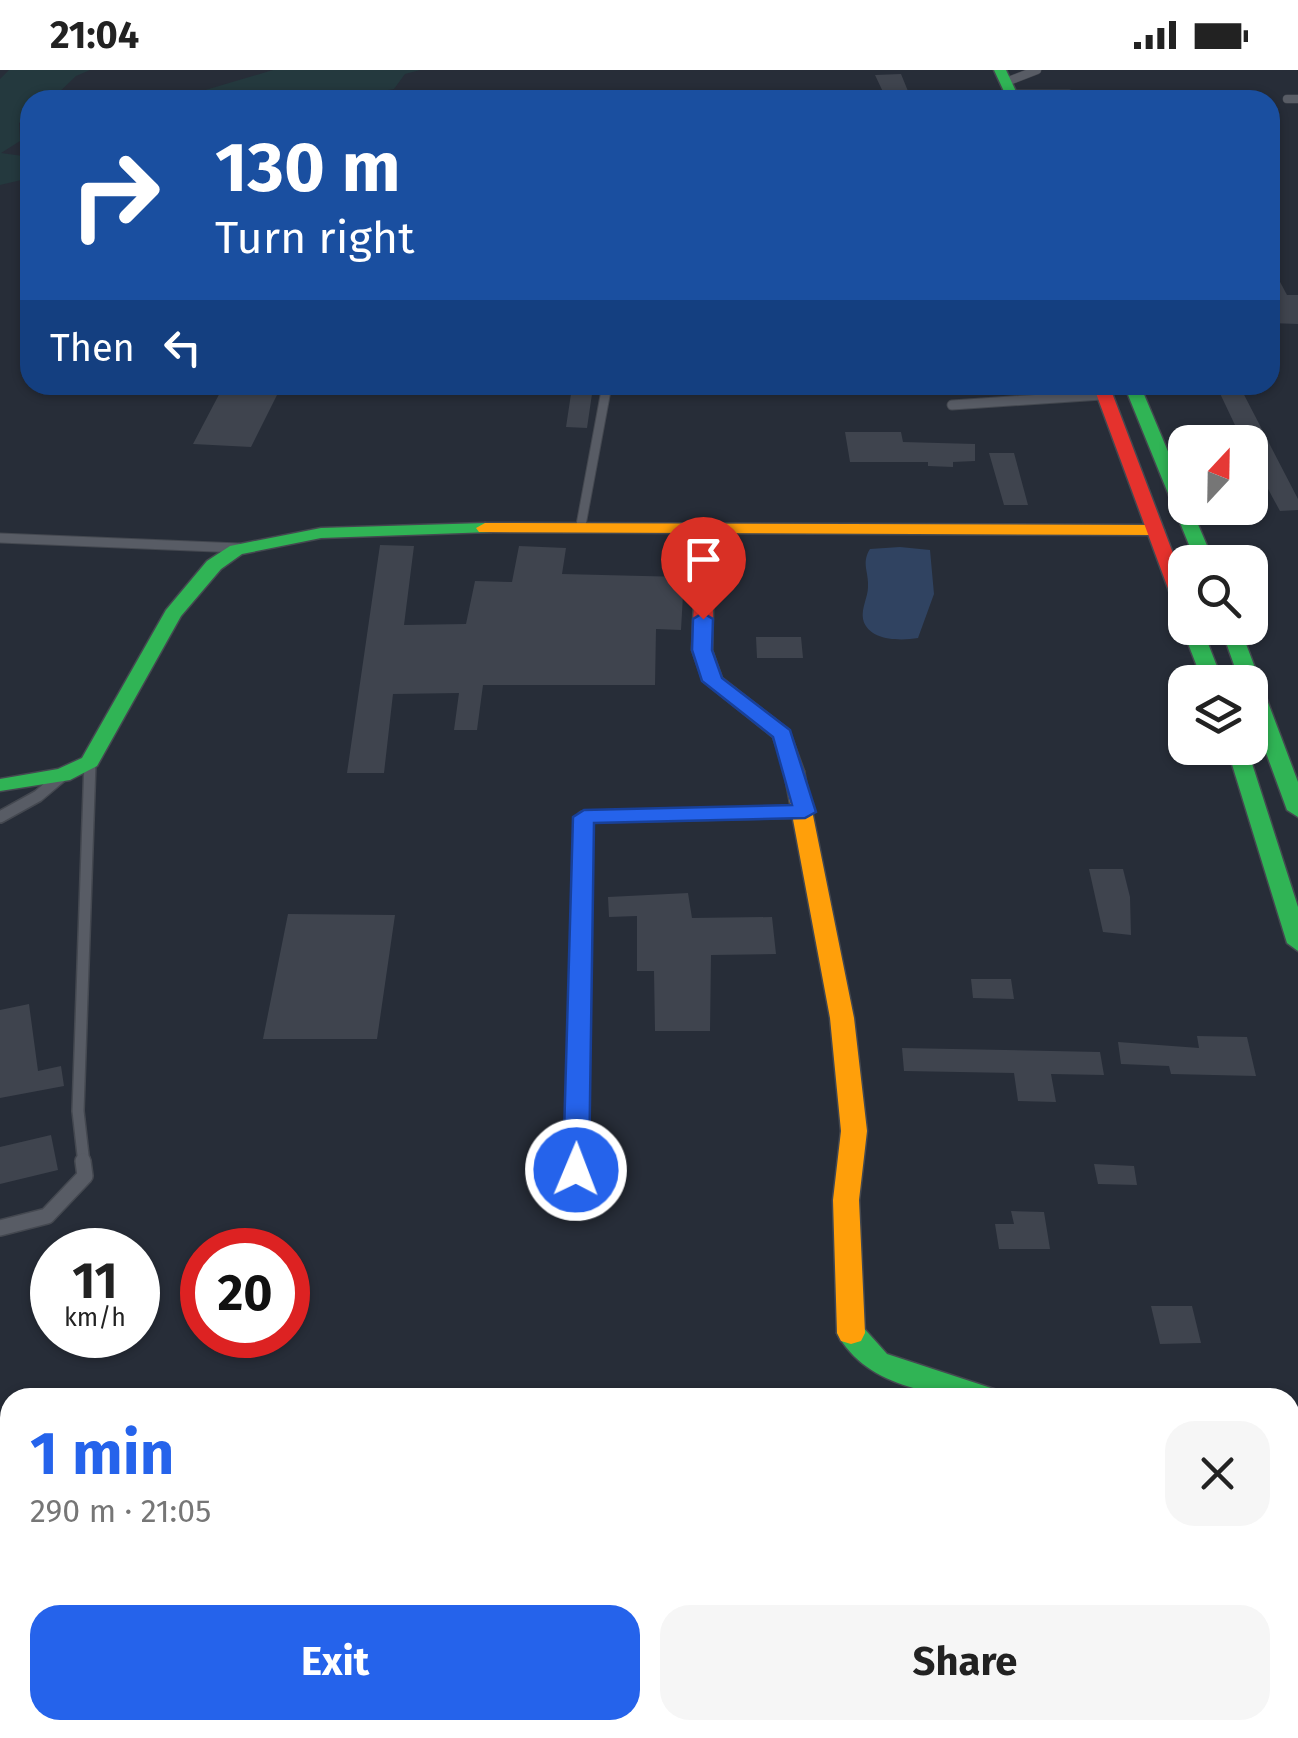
<!DOCTYPE html>
<meta charset="utf-8">
<style>
:root{--surface:#fff;--page:#f6f6f6;--text:#222;--muted:#767676;--accent:#2563eb}
body{margin:0;font-family:"Fira Sans",sans-serif;background:var(--page);color:var(--text);height:100vh;display:flex;flex-direction:column;font-size:38px;white-space:nowrap}
*{box-sizing:border-box;margin:0}
p{font-size:32px;color:var(--muted)}
.icon{flex:none;width:55px;height:55px;fill:none;stroke:currentColor;stroke-width:2;stroke-linecap:round;stroke-linejoin:round}
.map{position:relative;flex:1;overflow:hidden}
.sheet{position:absolute;left:0px;top:1318px;width:1300px;height:352px;display:flex;flex-direction:column;background:var(--surface);border-radius:30px 30px 0 0;box-shadow:0 2px 8px #0004}
.sheet>*{flex:none}
.hud{position:absolute;left:20px;top:20px;width:1260px;height:305px;border-radius:30px;box-shadow:0 2px 8px #0004;background:#1a4fa0;color:#fff;overflow:hidden}
.needle{width:65px;rotate:22deg}
.fabs{position:absolute;left:1168px;top:355px;display:grid;gap:20px}
.fabs a{display:grid;place-items:center;width:100px;height:100px;border-radius:20px;background:var(--surface);box-shadow:0 2px 8px #0004;font-size:50px}
.speed{position:absolute;left:30px;top:1158px;display:flex;gap:20px;font-size:50px;font-weight:700;text-align:center}
.speed>*{display:grid;place-content:center;width:130px;height:130px;border-radius:50%;background:var(--surface);box-shadow:0 2px 8px #0004;line-height:1}
.speed small{font-size:25px;font-weight:400}
.speed .limit{border:15px solid #d22;background:#fff;color:#111}
.pin{position:absolute;display:grid;place-items:center;width:85px;height:85px;color:#fff;margin:-102px -42px;border-radius:50% 50% 50% 0;rotate:-45deg;box-shadow:0 0 10px #0007}
.pin .icon{rotate:45deg}
.me{position:absolute;width:110px;margin:-55px;rotate:1deg;stroke-linejoin:round;filter:drop-shadow(0 0 8px #0008)}
.turn{display:flex;align-items:center;gap:35px;height:210px;padding:0 30px;font-size:45px}
.turn .icon{width:130px;height:130px;stroke-width:2.5}
.turn b{display:block;font-size:70px;line-height:85px}
.then{display:flex;align-items:center;height:95px;padding:0 30px;background:#0003;gap:20px;font-size:38px}
.round{display:grid;place-items:center;flex:none;width:105px;height:105px;border-radius:30px;background:var(--page)}
.head{display:flex;align-items:center;justify-content:space-between;height:170px;padding:0 30px}
h1{font-size:60px;font-weight:700;line-height:75px;color:var(--accent)}
.primary-button{display:flex;gap:20px;margin-top:auto;padding:20px 30px}
.primary-button a{flex:1;height:115px;border-radius:30px;background:var(--accent);color:#fff;font-size:40px;font-weight:700;line-height:115px;text-align:center}
.primary-button a+a{background:var(--page);color:var(--text)}
.status{display:flex;justify-content:space-between;align-items:center;height:70px;padding:0 50px;background:var(--surface);direction:ltr}
.status svg{height:28px;fill:currentColor}
.map>svg:first-child{display:block}
</style>
<div class="status"><b>21:04</b><svg viewBox="0 0 49 12"><path d="M0 12V9h3v3zM5 12V6h3v6zM10 12V3h3v9zM15 12V0h3v12zM26 1h20v11H26zM47 4h2v5h-2z"/></svg></div>
<div class="map">
<svg width="1298" height="1668" viewBox="0 0 1298 1668">
<rect width="100%" height="100%" fill="#272d38"/>
<path fill="#24393e" d="M9,0H90L76,6L51,30H30V45L19,53L20,71L1,83L30,87V108L0,115V9Z
M273,0H420L405,4L394,19L326,30H172Z
M10,1614V1660H1053L1057,1668H0V1620Z"/>
<path fill="#304361" d="M900,477L930,480L934,524L918,568C900,571 868,571 863,549C861,538 868,527 868,517C869,502 861,493 870,479Z"/>
<g fill="none" stroke-linecap="round" stroke-linejoin="round">
<path stroke="#304361" stroke-width="10" d="M1231,1660L1283,1668
M400,1668L467,1660"/>
</g>
<path fill="#3f444e" d="M901,4L910,26L884,24L875,5Z
M1270,193L1287,225H1298V254L1270,253Z
M224,315H282L251,377L193,374Z
M1216,315H1239L1298,429V440L1280,441L1250,386V372H1243Z
M571,324H592L587,358L566,357Z
M845,362H901L903,372L975,374V391L953,392V397L928,396V392H850Z
M989,383H1014L1028,435H1004Z
M380,475L414,476L404,555L466,554L475,511L512,512L519,476L566,478L562,504L684,507L681,560L656,559L655,615H483L477,660H454L459,623L393,624L384,703H347Z
M756,567H801L803,588H757Z
M1089,799H1123L1130,827L1131,865L1103,862Z
M688,823L692,848L772,847L776,884L711,885L710,961H655L654,901H637V846L609,847L608,827Z
M288,844L395,845L377,969H263Z
M971,909H1011L1014,929L973,928Z
M29,934L38,1001L61,996L64,1016L0,1028V940Z
M1197,966L1247,967L1256,1006L1171,1004L1169,996L1121,994L1118,972L1199,978Z
M902,978L1100,982L1104,1005L1051,1004L1056,1032L1018,1031L1014,1003L904,1001Z
M51,1065L58,1100L0,1114V1077Z
M1094,1094L1134,1096L1137,1115L1098,1114Z
M1011,1141L1044,1142L1050,1179H999L995,1154H1014Z
M1151,1236H1192L1201,1273L1160,1274Z"/>
<g fill="none" stroke-linecap="round" stroke-linejoin="round">
<g stroke="#444850" stroke-width="9">
<path id="lane-far3" d="M1006,12L1037,0
M1012,24H1069
M1287,29H1298"/>
</g>
<g stroke="#444850" stroke-width="11">
<path id="lane-far2" d="M952,335L1102,325
M581,455L607,315
M0,468L239,478"/>
</g>
<g stroke="#444850" stroke-width="14">
<path id="lane-far1" d="M0,747L38,726L63,705
M84,1094L78,1041L90,692
M576,1094L583,747L805,742"/>
</g>
<g stroke="#444850" stroke-width="18">
<path id="lane" d="M576,1099V1091
M0,1158L47,1146L85,1106L83,1091"/>
</g>
<g stroke="#444850" stroke-width="3">
<path id="street" d="M1290,1373L1298,1374V1398L1290,1397Z"/>
</g>
<g stroke="#444850" stroke-width="3">
<path id="fast" d="M994,0H1006L1020,30H1008Z
M1124,315H1140L1185,422V438H1191L1214,492H1196Z
M485,453L494,458L491,462L321,468L242,484L221,499L181,546L97,696L70,710L0,721V709L58,699L82,688L166,540L207,491L230,476L321,458Z
M1185,554V558H1202L1223,612H1203L1182,558Z
M1221,558H1240L1298,712V747L1287,740L1250,639V612H1240Z
M1227,678H1247L1298,837V881L1287,873Z
M851,1252L861,1255L887,1284L997,1320L1001,1328C944,1328 866,1319 837,1263L841,1255Z"/>
</g>
<g stroke="#444850" stroke-width="3">
<path id="slow" d="M485,453L1155,455L1164,460L1155,465L479,462L476,458Z
M794,695L804,701L854,948L867,1061L859,1130L865,1263L861,1271L851,1274L841,1271L837,1263L833,1130L841,1061L830,948L784,701Z"/>
</g>
<g stroke="#444850" stroke-width="3">
<path id="jam" d="M1093,315H1109L1185,515V546L1176,540Z
M706,451L715,456L712,580L722,608L789,660L804,701L801,706H787L773,667L703,611L692,580L697,456Z"/>
</g>
<use href="#lane-far3" stroke="#585c65" stroke-width="8"/>
<use href="#lane-far2" stroke="#585c65" stroke-width="9"/>
<use href="#lane-far1" stroke="#585c65" stroke-width="11"/>
<use href="#lane" stroke="#585c65" stroke-width="15"/>
<use href="#street" fill="#585c65" fill-rule="evenodd"/>
<use href="#fast" fill="#30b455" fill-rule="evenodd"/>
<use href="#slow" fill="#ff9f0a" fill-rule="evenodd"/>
<use href="#jam" fill="#e5322d" fill-rule="evenodd"/>
</g>
<path fill="#2563eb" stroke="#184099" stroke-width="2.5" d="M703,543L713,549L712,580L722,608L790,660L816,742L805,748L594,753L589,1100L576,1109L563,1100L573,747L584,740L792,735L773,667L702,611L692,580L693,549Z"/>
</svg>
<div class="fabs">
<a><svg class="needle" viewBox="-14 -14 28 28"><path d="M0-13l5 13h-10z" fill="#e53935"/><path d="M0 13l5-13h-10z" fill="#767676"/></svg></a>
<a><svg class="icon" aria-label="search" viewBox="0 0 24 24"><circle cx="10" cy="10" r="6"/><path d="M15 15l6 6"/></svg></a>
<a><svg class="icon" aria-label="layers" viewBox="0 0 24 24"><path d="M12 4l9 5-9 5-9-5zM3 14l9 5 9-5"/></svg></a>
</div>
<div class="speed"><div>11<small>km/h</small></div><div class="limit">20</div></div>
<div class="pin" style="left:703px;top:549px;background:#d93025"><svg class="icon" aria-label="arrive" viewBox="0 0 24 24"><path d="M6 21V4h12l-3 4 3 4H6"/></svg></div>
<svg class="me" style="left:576px;top:1100px" viewBox="-20 -20 40 40"><circle r="17" fill="#2563eb" stroke="#fff" stroke-width="3"/><path d="M0-11L8 9 0 5-8 9z" fill="#fff"/></svg>
<div class="hud">
<div class="turn"><svg class="icon" aria-label="right" viewBox="0 0 24 24"><path d="M7 20v-9h11M14 6l5 5-5 5"/></svg><div><b>130 m</b>Turn right</div></div>
<div class="then">Then<svg class="icon" aria-label="left" viewBox="0 0 24 24"><path d="M17 20v-9H6M10 6l-5 5 5 5"/></svg></div>
</div>
<section class="sheet">
<div class="head"><div><h1>1 min</h1><p>290 m · 21:05</p></div><a class="round"><svg class="icon" aria-label="close" viewBox="0 0 24 24"><path d="M6 6l12 12M18 6L6 18"/></svg></a></div>
<div class="primary-button"><a>Exit</a><a>Share</a></div>
</section>
</div>
